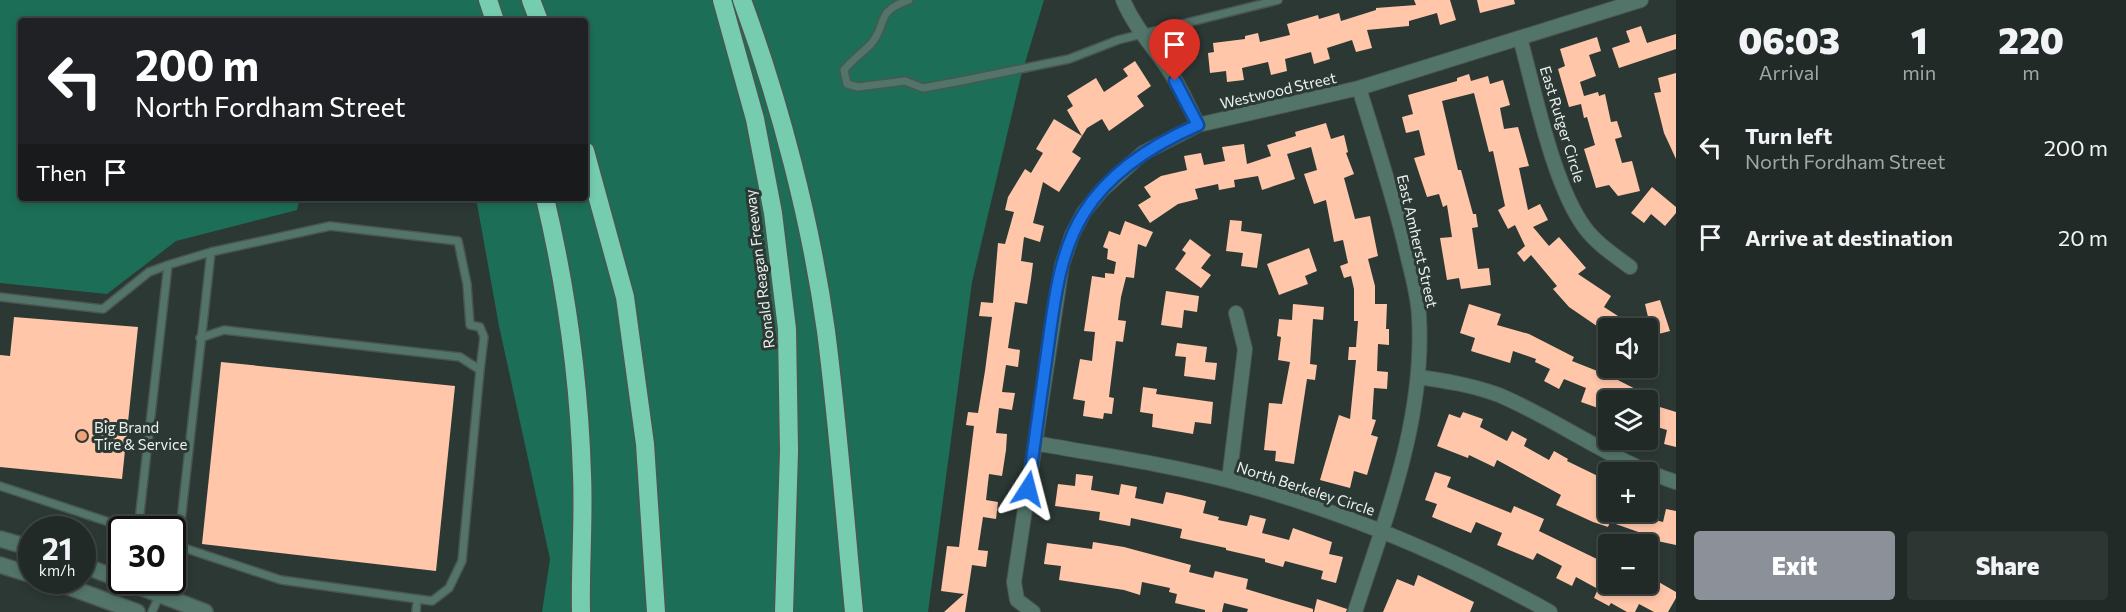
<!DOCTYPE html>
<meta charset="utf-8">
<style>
:root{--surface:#212a27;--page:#2d3633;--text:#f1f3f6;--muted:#a2a7a7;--line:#3e4644;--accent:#8c9099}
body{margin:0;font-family:Commissioner,sans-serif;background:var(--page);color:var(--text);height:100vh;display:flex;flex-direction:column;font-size:22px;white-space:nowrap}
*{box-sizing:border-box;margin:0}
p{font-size:20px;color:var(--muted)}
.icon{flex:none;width:33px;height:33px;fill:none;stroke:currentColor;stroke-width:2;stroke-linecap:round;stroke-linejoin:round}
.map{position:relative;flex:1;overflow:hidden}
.drawer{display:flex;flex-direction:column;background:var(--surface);width:450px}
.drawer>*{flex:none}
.banner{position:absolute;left:18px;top:18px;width:570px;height:183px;border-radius:6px;box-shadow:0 3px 9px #0003,0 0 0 2px var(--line);background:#202124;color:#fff;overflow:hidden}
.buttons{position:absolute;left:1598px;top:318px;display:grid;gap:12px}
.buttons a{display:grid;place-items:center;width:60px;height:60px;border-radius:6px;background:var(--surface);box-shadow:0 3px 9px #0003,0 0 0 2px var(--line);font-size:30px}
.speed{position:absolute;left:18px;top:516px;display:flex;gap:12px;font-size:30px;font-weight:700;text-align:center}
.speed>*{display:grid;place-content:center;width:78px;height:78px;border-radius:50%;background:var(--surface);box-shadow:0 3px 9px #0003,0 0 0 2px var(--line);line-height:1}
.speed small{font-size:15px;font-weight:400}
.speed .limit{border:3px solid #111;border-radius:9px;background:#fff;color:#111}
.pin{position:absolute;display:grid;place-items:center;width:51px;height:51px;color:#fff;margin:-62px -26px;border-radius:50% 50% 50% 0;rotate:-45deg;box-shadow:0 0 6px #0007}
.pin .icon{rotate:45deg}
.me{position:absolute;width:66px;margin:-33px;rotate:9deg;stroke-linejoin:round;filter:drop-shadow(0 0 4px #0008)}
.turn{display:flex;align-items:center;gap:21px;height:126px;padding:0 18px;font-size:27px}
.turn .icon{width:78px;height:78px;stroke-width:2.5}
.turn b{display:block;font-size:42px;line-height:51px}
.then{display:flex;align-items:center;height:57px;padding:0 18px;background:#0003;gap:12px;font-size:22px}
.eta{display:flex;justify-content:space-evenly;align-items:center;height:102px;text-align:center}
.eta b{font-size:36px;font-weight:800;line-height:42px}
.button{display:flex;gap:12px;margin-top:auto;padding:12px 18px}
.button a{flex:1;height:69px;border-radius:6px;background:var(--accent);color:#fff;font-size:24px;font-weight:800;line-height:69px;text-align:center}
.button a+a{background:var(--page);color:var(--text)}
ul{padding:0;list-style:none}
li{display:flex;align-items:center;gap:18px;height:90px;padding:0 18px}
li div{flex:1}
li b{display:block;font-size:22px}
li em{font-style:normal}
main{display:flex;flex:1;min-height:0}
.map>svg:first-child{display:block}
</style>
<main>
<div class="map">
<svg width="1676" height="612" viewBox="0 0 1676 612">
<rect width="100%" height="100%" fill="#2c3834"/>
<path fill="#1c6e57" d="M0,0H1044L1021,76L972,282L928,612H542L550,559L499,326L476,198H585V21H21V198H300L297,210L176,241L107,294L0,283Z"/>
<path fill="#ffc6a9" d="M1414,0H1450L1456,20L1440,25L1437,13L1409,21V26L1367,30L1372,48L1356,52L1352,40L1327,48L1330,59L1314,64L1311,52L1285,59L1287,71L1271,75L1268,62L1242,68L1244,80L1227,82L1226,71L1210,73L1208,53L1214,52L1213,43L1245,39V36L1258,33L1260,42L1290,35L1287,24L1318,15L1319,19L1339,13L1341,21L1376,10V8L1416,5Z
M1477,0H1514L1515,4L1480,13Z
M1641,26L1647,43L1676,34V49L1619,68L1612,48L1630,42L1626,31Z
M1597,37L1601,51L1589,55L1596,76L1580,82L1584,96L1598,92L1599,96L1605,94L1611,122L1617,121L1622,137L1615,139L1622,163L1632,161L1640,191L1618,196L1609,185L1596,188L1584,149L1595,145L1587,117L1584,118L1581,104L1569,107L1558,69L1565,66L1560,49Z
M1135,61L1151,86L1137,96L1144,106L1109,131L1102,119L1087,128L1082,136L1067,110L1073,106L1067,96L1096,78L1104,92L1128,76L1123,69Z
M1676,73V159L1664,133L1654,93L1661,92L1658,78Z
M1469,74L1471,81L1488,76L1490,84L1503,80L1510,105L1500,108L1504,129L1518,127L1529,166L1519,168L1528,210L1540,204L1548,220L1533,227L1549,246L1559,237L1586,268L1578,274L1611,296L1604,307L1618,316L1607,333L1569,307L1553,289L1557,286L1531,255L1524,262L1517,253L1525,246L1515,225L1508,229L1498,210L1505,206L1493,151L1489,152L1474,93L1442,101L1458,170H1461L1473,214H1476L1478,227L1472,228L1478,269L1489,268L1491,285L1461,289L1459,278L1447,280L1440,238L1452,237L1447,205L1443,207L1439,194L1427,197L1414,158L1425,155L1419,130L1406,133L1402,117L1413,114L1408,95L1457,81V78Z
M1054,119L1082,136L1072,152L1081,158L1059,192L1043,182L1033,223L1044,226L1040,242L1024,237L1021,261L1033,263L1031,279L1027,304L1015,302L1008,348L1020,350L1018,367L1006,365L1002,392L1015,393L1012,410L999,408L996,433L1007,434L1006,450L1002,476L989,474L986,500L998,502L996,519L983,517L978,550L988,551L986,567L972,565L965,612H944L964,594L941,591L947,546L959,547L974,426L966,425L968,412L978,413L985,371L992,317L979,316L981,302L993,303L998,243L1005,244L1014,212L1005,210L1008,197L1025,169L1031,173L1043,153L1036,149Z
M1326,123L1331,139L1344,135L1348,152L1346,153L1354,174L1344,178L1355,219L1370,216L1378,256L1368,259L1375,286V304H1387L1386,329H1389V345L1378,344L1377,371L1388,372L1387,389L1374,388L1372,419L1376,420L1371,435L1378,437L1367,475L1354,471L1350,488L1320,480L1339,415L1350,419L1356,360H1348L1349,347H1356L1358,321H1354V289L1351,276L1344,278L1340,266L1348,263L1343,240L1334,242L1326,200L1314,204L1304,174L1317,170L1311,147L1287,154L1295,179L1262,190L1258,176L1234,180L1235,187L1219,190L1218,184L1195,189L1198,199L1178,204L1150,223L1138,205L1151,197L1144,187L1161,176L1187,170L1184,156L1201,153L1204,165L1225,161L1222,147L1244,144L1247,164L1271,156L1267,145L1296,136L1295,132Z
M1652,187L1676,207V213L1665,226L1651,214L1644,223L1631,213Z
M1230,220L1242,221L1241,231L1262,234L1257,268L1241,266L1243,253L1226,251Z
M1125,221L1153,232L1146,247L1138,244L1134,278L1126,277L1121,297L1118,320L1126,321L1123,342L1116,341L1109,397L1114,398L1112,414L1104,413L1103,419L1083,416L1085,401L1073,399L1080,359L1092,361L1095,332L1084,331L1092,276L1105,278V273L1114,274L1116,262L1107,259L1108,249L1103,247L1109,231L1120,235Z
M1190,239L1211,255L1201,268L1211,275L1201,288L1175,269L1186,253L1182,250Z
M1309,248L1317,271L1305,276L1308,284L1279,295L1267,264Z
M1166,291L1199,296L1197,312L1184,310L1182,328L1161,325Z
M1660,300L1670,331L1647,337V328H1621L1620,326L1648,317L1645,304Z
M1293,304L1324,307L1323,320L1313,319L1310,364L1317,365L1315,380L1307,379L1294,464L1275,461L1276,451L1264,450L1269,403L1282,404L1290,362L1278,360L1281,337L1277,336L1279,319L1292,320Z
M1469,304L1501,314L1497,325L1529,334L1574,357L1572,361L1610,376L1657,400H1601L1598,408L1581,402L1586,388L1564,379L1559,389L1544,381L1550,369L1535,362L1536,359L1513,351L1510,363L1471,351L1475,338L1460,333Z
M14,317L138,327L122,479L0,467V355L10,356Z
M1177,343L1207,347L1205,362L1217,363L1215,380L1184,376L1186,357L1175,356Z
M221,362L455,386L436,571L202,544Z
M1143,387L1157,389L1156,394L1213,402L1211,424L1195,422L1193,434L1152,427L1153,414L1140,412Z
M1647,403L1676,412V447L1664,444L1667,430L1647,424Z
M1463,412L1483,419L1480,427L1507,441L1512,431L1527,439L1524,446L1549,460L1554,451L1568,459L1567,461L1604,479L1597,494L1608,498V512H1637L1636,515L1663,522L1666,509L1676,511V545L1643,538L1644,534L1610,522L1608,527L1593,522L1556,505L1561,495L1497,460L1494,467L1469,455L1468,458L1437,446L1449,414L1460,418Z
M1435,472L1451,477L1447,487L1511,513L1514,506L1544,519L1539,531L1599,560L1608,543V584H1647L1650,577L1676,592V598L1668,612H1654L1639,604L1635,612H1627L1611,603L1609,606L1594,598L1598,589L1576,577L1572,586L1556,578L1562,566L1537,553L1533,560L1497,545L1502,533L1476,522L1471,533L1432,517L1437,504L1425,500Z
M1076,474L1093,476L1091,490L1119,495L1121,484L1137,487L1135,498L1163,504L1166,492L1181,495L1206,501L1203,513L1219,517L1218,520L1247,526L1250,515L1266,519L1262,533L1289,540L1293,528L1332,542L1329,554L1343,557L1336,583L1321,579L1323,571L1285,561L1283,567L1265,562V559L1226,550V548L1180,538L1182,529L1131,518L1130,526L1099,520L1100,512L1055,506L1058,484L1075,486Z
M1093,542L1124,547L1191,565L1189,572L1213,578L1215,571L1248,579L1246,589L1313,609V612H1247L1248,609L1224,603L1222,612H1205V610L1175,603L1177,594L1169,592L1170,588L1142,582L1140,595L1124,590L1059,580L1061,566L1044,564L1047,543L1092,549Z
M1418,575L1474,602L1470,612H1383L1397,579L1414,586Z
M1317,599L1347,609L1346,612H1314Z"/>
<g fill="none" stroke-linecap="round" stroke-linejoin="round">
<g stroke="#4a5652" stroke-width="10">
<path id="service" d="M909,0C873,13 889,23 871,44C862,53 852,60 844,70L847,84L858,87L905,81L923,88L961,81L1069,59L1118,40L1278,0
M211,252L330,226L458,241L467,284L470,325L480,327L484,337L480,370
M168,265L211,252L177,557L172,566
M0,297L103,309L149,272L168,265L138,530
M0,486L133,530
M172,544L281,580L432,601L449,588L462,561L480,370L460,357L224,330L200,338
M152,612L166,580
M416,612L417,600"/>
</g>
<g stroke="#4a5652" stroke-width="16">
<path id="minor" d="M1123,0C1133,24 1149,42 1164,63C1178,82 1188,104 1198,125
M1520,38C1535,92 1553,185 1585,228C1597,244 1614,255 1630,267
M1418,377C1446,381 1472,385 1499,395C1560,421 1613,462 1676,482
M1035,443C1100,455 1167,464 1231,481C1343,511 1450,556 1550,612
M1229,480L1245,349L1236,313
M1033,612L1017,600L1014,582L1062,265L1072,235L1084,212L1102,190L1143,153L1198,125L1359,88L1641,0
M1355,612C1386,516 1425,420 1419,316C1418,292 1410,269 1405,245C1392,192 1375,140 1359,88"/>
</g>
<g stroke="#4a5652" stroke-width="18">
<path id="tertiary" d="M0,539L32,548
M0,565L32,575
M82,565L122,580
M50,580L137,612
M122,580L205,612"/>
</g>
<g stroke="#4a5652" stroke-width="21">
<path id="motorway" d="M488,0L495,21
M531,0L539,21
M722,0L755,119L773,213L787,329L789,451L784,612
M742,0C780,103 811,222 826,331C838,424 845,519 854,612
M585,151L625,297L645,444L656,612
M545,198C567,291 579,378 582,474C584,520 580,566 581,612"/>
</g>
<use href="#service" stroke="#537569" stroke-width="7"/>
<use href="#minor" stroke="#537569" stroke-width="14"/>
<use href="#tertiary" stroke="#537569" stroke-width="15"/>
<use href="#motorway" stroke="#75ccaf" stroke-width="18"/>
</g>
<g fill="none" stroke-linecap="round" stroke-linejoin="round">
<g stroke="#114b97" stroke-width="15">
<path id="route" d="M1028,489C1034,444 1041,399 1047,353C1054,306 1058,254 1084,213C1110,171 1154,144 1198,125L1175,81"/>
</g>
<use href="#route" stroke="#1a73e8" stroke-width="10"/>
</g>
<circle fill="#f0a279" stroke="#2c3834" stroke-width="2" cx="82" cy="436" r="6"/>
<g text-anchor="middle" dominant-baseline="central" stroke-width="6" stroke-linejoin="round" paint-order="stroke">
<g font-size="15" fill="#eaf1ee" stroke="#2c3834">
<text transform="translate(1278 90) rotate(-13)">Westwood Street</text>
<text transform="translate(1563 124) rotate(73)">East Rutger Circle</text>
<text transform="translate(1418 241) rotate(77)">East Amherst Street</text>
<text transform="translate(759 269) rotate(-97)">Ronald Reagan Freeway</text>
<text transform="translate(1306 488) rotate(18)">North Berkeley Circle</text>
</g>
<g font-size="15" fill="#eaf1ee" stroke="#2c3834" text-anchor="start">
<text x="94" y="427">Big Brand<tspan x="94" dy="17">Tire &amp; Service</tspan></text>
</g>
</g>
</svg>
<div class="buttons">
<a><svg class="icon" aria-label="sound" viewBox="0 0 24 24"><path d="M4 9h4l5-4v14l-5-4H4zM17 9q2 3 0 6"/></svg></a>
<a><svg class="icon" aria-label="layers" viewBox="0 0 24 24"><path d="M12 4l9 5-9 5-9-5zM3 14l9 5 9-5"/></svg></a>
<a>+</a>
<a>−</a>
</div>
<div class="speed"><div>21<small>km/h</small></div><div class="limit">30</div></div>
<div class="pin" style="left:1175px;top:81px;background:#d93025"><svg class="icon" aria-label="arrive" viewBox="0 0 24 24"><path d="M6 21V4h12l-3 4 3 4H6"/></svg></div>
<svg class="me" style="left:1028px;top:489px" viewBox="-20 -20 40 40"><path d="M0-17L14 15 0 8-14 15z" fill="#1a73e8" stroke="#fff" stroke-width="4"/></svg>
<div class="banner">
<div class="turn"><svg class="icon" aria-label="left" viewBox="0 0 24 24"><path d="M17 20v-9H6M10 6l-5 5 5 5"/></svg><div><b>200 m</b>North Fordham Street</div></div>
<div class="then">Then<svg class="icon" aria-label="arrive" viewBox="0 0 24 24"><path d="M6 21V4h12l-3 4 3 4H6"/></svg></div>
</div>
</div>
<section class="drawer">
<div class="eta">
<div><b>06:03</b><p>Arrival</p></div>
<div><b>1</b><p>min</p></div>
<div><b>220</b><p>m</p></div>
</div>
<ul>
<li><svg class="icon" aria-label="left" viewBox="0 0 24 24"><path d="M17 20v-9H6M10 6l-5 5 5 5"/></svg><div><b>Turn left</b><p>North Fordham Street</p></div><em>200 m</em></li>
<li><svg class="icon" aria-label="arrive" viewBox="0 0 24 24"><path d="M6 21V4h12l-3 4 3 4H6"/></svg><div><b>Arrive at destination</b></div><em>20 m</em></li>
</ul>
<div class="button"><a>Exit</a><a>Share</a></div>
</section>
</main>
